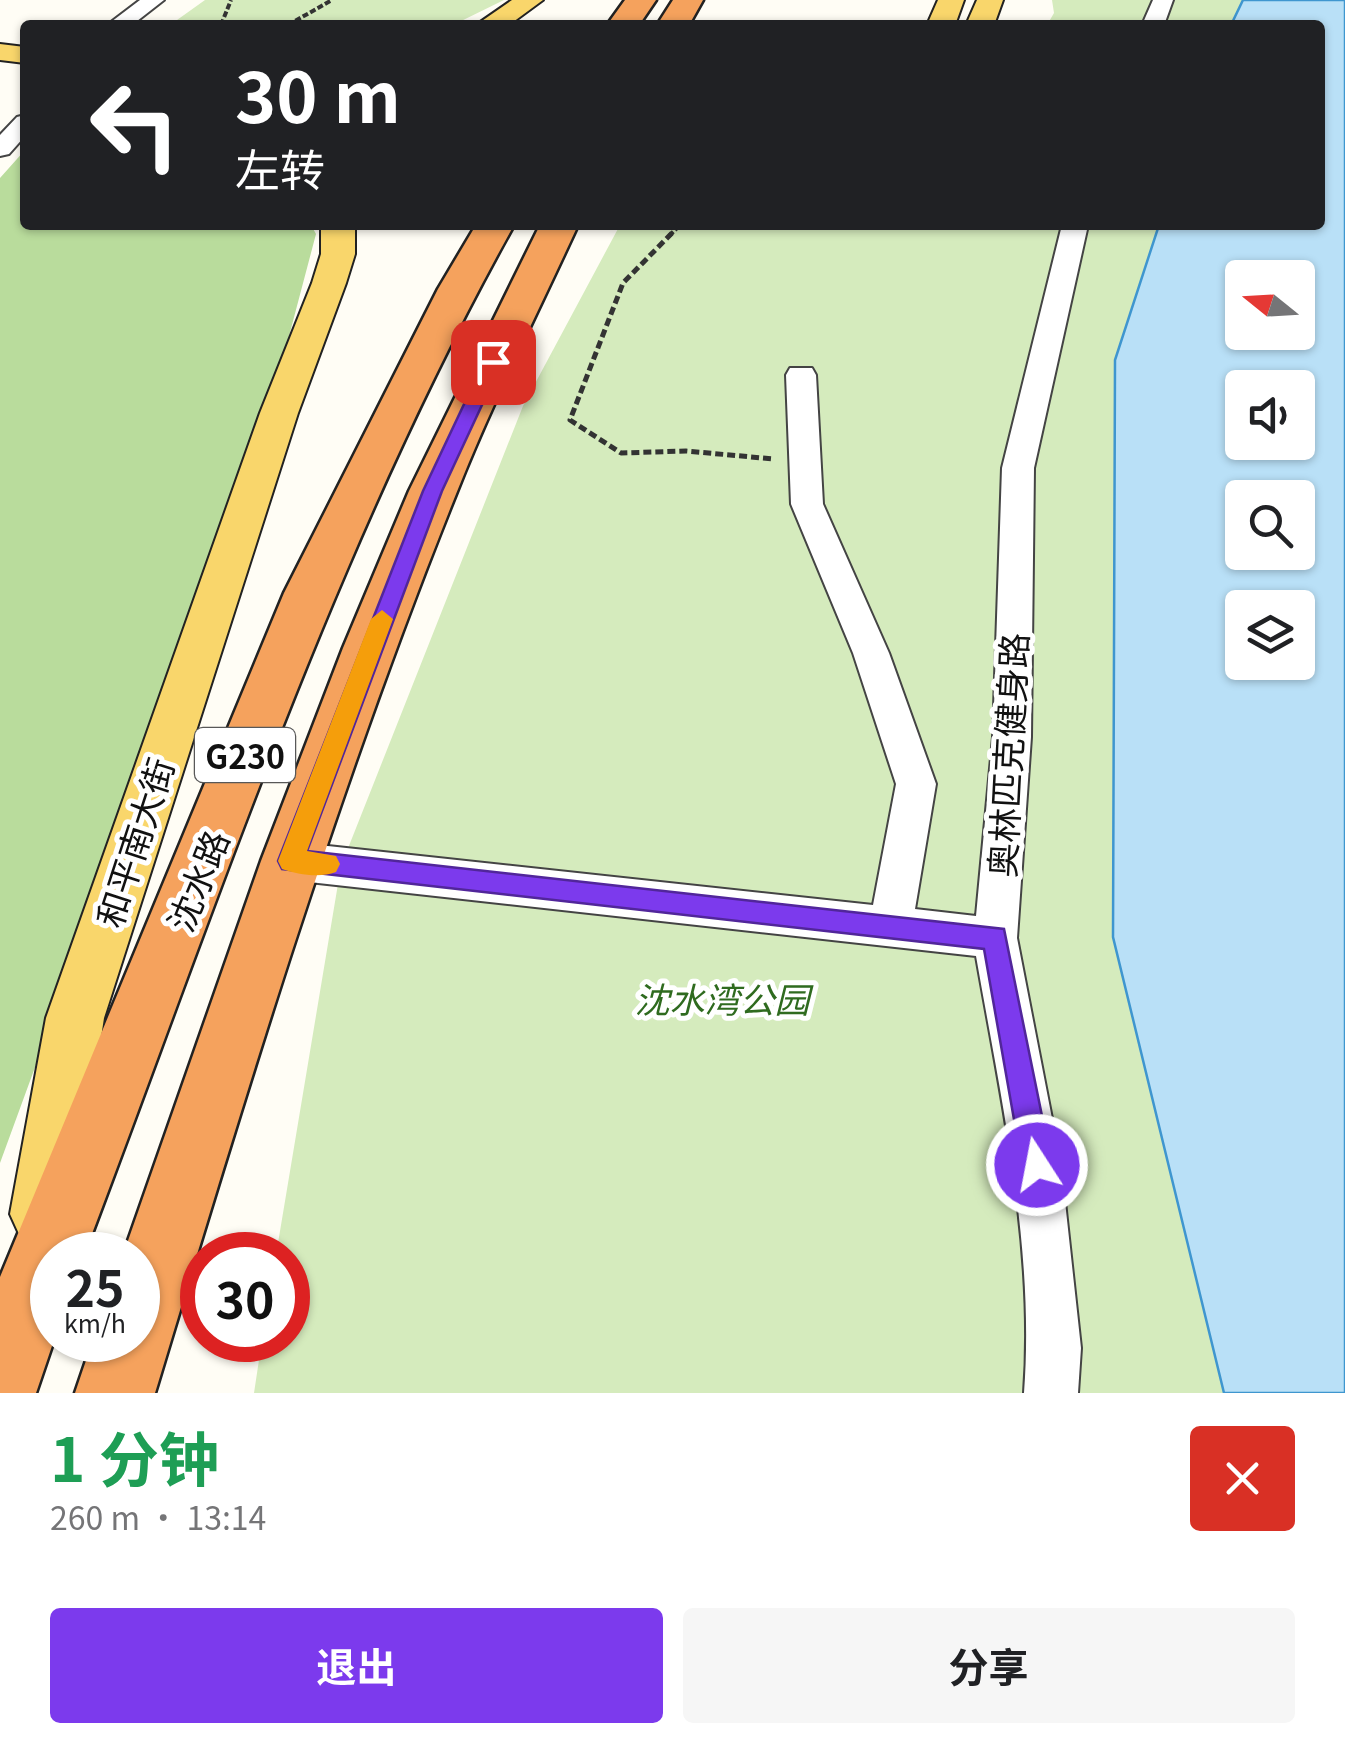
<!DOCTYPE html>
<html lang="zh">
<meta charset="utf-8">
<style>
:root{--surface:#fff;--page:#f6f6f6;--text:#202124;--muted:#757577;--accent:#7c3aed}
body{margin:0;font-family:Georgia,"Noto Sans SC",serif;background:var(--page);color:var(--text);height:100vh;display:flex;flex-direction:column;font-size:38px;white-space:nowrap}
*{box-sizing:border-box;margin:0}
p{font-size:32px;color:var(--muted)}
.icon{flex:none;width:55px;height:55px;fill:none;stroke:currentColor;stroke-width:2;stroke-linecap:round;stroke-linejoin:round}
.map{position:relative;height:1393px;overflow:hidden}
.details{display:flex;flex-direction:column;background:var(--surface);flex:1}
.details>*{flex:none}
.hud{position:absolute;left:20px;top:20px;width:1305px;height:210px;border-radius:10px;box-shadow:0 2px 8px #0004;background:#202124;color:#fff;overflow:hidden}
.needle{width:65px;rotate:288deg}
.controls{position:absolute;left:1225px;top:260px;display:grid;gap:20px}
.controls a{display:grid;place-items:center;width:90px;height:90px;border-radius:10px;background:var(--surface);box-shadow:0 2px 8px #0004;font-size:50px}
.speed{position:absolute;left:30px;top:1232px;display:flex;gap:20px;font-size:50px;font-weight:700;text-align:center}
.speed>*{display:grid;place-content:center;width:130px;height:130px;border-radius:50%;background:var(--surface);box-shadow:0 2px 8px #0004;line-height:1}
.speed small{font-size:25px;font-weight:400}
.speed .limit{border:15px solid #d22;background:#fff;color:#111}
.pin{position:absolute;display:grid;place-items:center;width:85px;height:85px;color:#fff;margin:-42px;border-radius:20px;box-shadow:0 5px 15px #0006}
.me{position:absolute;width:110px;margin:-55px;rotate:349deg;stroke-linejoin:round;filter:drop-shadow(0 0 8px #0008)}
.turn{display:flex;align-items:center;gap:35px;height:210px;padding:0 50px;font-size:45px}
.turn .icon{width:130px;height:130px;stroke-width:2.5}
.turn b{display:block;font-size:70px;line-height:85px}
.round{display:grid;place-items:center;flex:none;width:105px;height:105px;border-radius:10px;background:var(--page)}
.headline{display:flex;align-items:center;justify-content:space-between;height:170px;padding:0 50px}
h1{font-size:60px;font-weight:700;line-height:75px;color:#1e9e55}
.action{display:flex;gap:20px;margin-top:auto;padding:20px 50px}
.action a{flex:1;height:115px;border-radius:10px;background:var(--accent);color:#fff;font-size:40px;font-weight:700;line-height:115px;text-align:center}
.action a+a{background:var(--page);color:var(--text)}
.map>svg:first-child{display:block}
</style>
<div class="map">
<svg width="1345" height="1393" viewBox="0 0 1345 1393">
<rect width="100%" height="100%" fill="#fffdf5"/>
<path fill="#d5ebbd" d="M205,0H504L453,25H170Z
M1052,0H1261L1251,25H1047L1054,13Z
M620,225H1170L1115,360L1113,937L1224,1393H254L262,1340H288V1255H276L341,866L523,406Z"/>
<path fill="#b9dc9c" d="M25,150V225H311L316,234L288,340L109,865L0,1163V178Z"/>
<path fill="#b9e0f7" stroke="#3f96cf" stroke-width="2.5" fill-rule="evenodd" d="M1243,0H1345V1393H1224L1113,937L1115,360L1159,225H1320V25H1231ZM1242,278H1298V332H1242ZM1242,388H1298V442H1242ZM1242,498H1298V552H1242ZM1242,608H1298V662H1242Z"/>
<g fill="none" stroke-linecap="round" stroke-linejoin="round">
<g stroke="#444" stroke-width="4">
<path id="minor" d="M140,0H164L132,25H107Z
M1153,0H1173L1164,25H1142Z
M25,115V136L9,154L0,156V135L17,117Z
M1062,225H1088L1034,468L1031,737L1017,938L1061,1165L1081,1348L1078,1393H1024C1035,1248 1001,1099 976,956L291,880L276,874L270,861L276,848L291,842L873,905L896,784L853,653L791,504L786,375L790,368H812L816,375L823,504L889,653L936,784L915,909L976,916L993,737L1002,468Z"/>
</g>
<g stroke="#222" stroke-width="4">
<path id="major" d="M512,0H543L509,25H476Z
M938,0H964L955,25H927Z
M977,0H1003L994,25H966Z
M0,44L25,47V63L0,60Z
M321,225H355V254L346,283L298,413L104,1018L74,1214L64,1236L42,1246L20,1236L10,1214L46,1018L260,413L312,283L321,254Z"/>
</g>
<g stroke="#222" stroke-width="5">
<path id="highway" d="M625,0H656L639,25H607Z
M673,0H703L689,25H657Z
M476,225H514C334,547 215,910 84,1255H52L54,1340L36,1393H0V1277L284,593L438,289Z
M540,225H578C537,314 492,403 456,494C338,787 246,1092 155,1393H75L93,1340H138V1255H123L261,861L343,648L409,491Z"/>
</g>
<path stroke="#333" stroke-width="4" stroke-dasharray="6 2.5" stroke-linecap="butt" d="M221,25L231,0
M288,25L332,0
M669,236L680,225"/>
<path stroke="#333" stroke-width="5" stroke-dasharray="8 4" stroke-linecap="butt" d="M672,233L623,283L570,420L621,453L686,451L774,459"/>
<use href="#minor" fill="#fff" fill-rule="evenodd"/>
<use href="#major" fill="#f9d66b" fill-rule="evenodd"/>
<use href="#highway" fill="#f5a25d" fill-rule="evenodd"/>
</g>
<path fill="#7c3aed" stroke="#51269a" stroke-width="2.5" d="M493,357L502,362L442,491L307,851L1004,929L1052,1165L1047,1175L1037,1180L1027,1175L1022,1165L984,949L282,869L278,861L423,491L484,362Z"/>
<path fill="#f59e0b" d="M382,610L393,619L307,851L336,856L340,864L336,872C321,878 298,875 282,869L278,861L371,619Z"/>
<g text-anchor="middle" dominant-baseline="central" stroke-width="10" stroke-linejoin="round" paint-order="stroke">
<rect fill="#fff" stroke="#585858" stroke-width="2.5" x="195" y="728" width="100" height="54" rx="8"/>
<g font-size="32" font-weight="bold" fill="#111">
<text x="245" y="755">G230</text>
</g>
<g font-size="35" fill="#111" stroke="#fff">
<text transform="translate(1006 755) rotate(-87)">奥林匹克健身路</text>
<text transform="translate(133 842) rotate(-72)">和平南大街</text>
<text transform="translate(196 880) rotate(-68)">沈水路</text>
</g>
<g font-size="35" font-style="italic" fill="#2f6b1f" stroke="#fff">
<text x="722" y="997">沈水湾公园</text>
</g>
</g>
</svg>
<div class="controls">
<a><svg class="needle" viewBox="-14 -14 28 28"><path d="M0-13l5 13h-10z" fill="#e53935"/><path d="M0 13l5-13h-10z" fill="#757577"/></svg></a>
<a><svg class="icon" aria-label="sound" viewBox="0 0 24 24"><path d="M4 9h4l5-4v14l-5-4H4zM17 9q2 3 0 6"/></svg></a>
<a><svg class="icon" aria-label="search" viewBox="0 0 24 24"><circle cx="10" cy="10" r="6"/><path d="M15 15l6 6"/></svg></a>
<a><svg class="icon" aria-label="layers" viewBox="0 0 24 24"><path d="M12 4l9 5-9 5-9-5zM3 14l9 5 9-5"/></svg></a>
</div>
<div class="speed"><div>25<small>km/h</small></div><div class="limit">30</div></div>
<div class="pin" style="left:493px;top:362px;background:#d93025"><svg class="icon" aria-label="arrive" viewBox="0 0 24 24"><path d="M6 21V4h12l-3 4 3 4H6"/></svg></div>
<svg class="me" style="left:1037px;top:1165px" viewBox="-20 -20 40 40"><circle r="17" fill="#7c3aed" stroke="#fff" stroke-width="3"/><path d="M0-11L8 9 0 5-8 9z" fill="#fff"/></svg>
<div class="hud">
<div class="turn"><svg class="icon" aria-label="left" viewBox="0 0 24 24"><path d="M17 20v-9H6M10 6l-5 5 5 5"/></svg><div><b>30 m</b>左转</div></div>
</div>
</div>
<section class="details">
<div class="headline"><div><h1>1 分钟</h1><p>260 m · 13:14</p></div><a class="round" style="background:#d93025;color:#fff"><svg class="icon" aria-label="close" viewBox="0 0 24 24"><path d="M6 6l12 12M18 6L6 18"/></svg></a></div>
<div class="action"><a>退出</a><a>分享</a></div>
</section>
